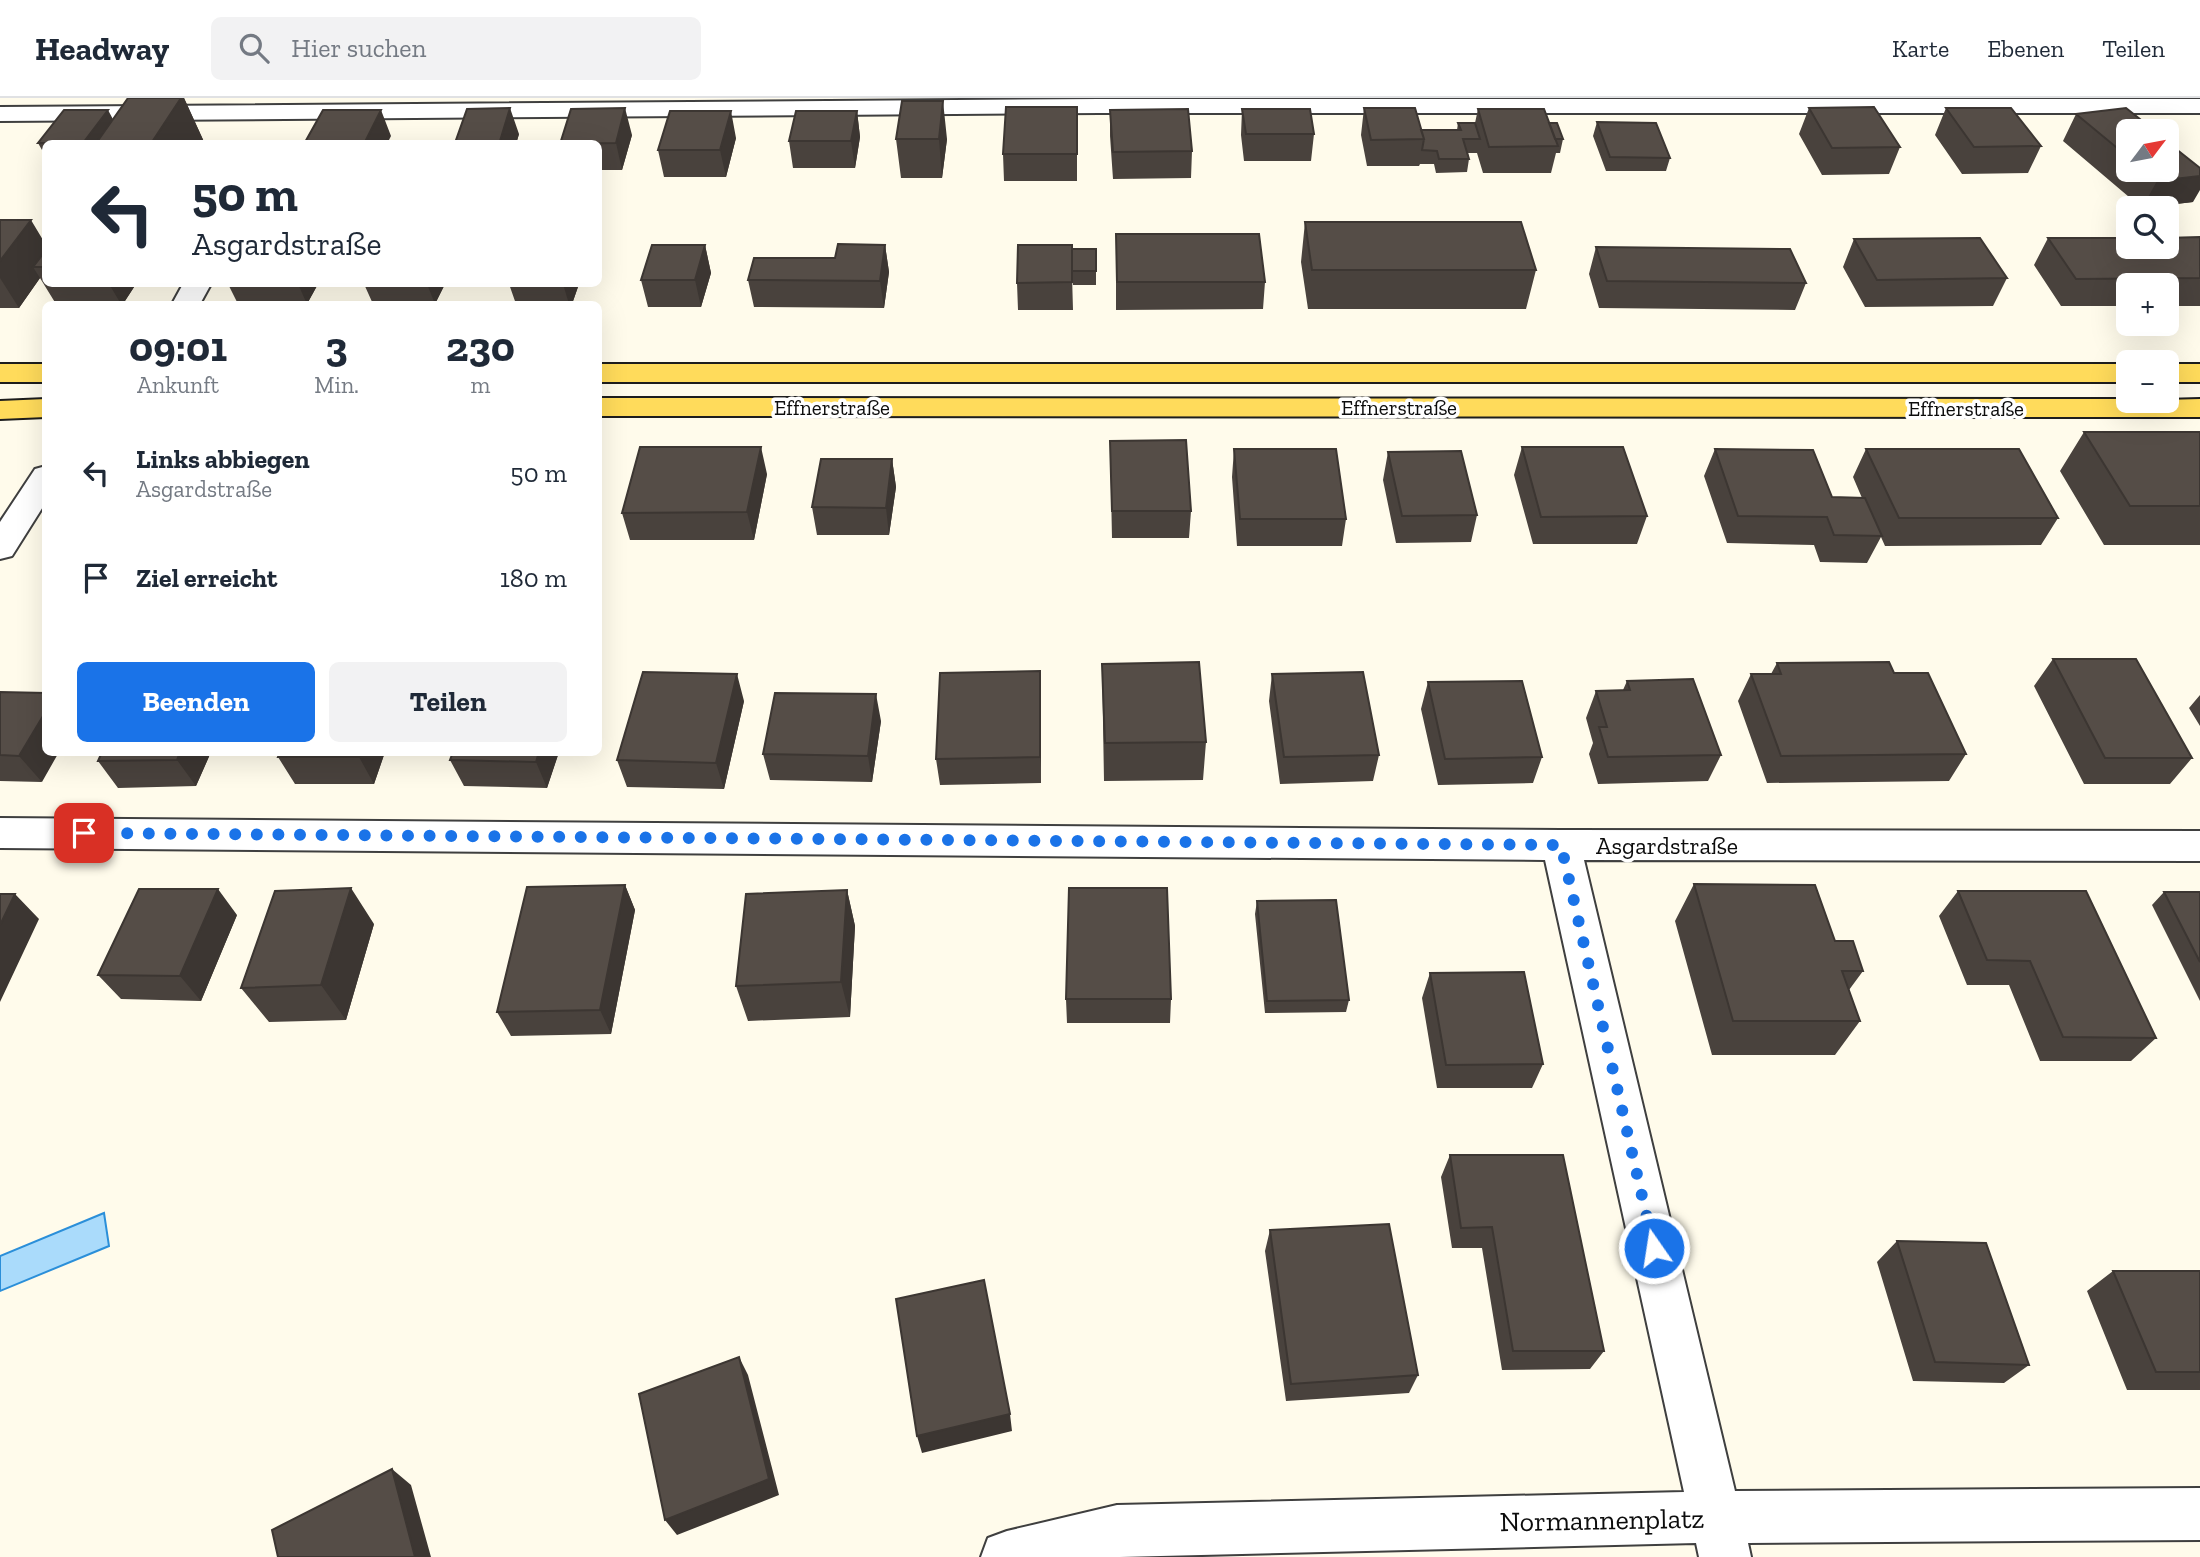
<!DOCTYPE html>
<html lang="de">
<meta charset="utf-8">
<style>
:root{--surface:#fff;--page:#f2f2f3;--text:#1f2937;--muted:#747a83;--line:#e0e1e3;--accent:#1a73e8}
body{margin:0;font-family:"Zilla Slab",serif;background:var(--page);color:var(--text);height:100vh;display:flex;flex-direction:column;font-size:26px;white-space:nowrap}
*{box-sizing:border-box;margin:0}
p{font-size:23px;color:var(--muted)}
.icon{flex:none;width:38px;height:38px;fill:none;stroke:currentColor;stroke-width:2;stroke-linecap:round;stroke-linejoin:round}
.map{position:relative;flex:1;overflow:hidden}
.panel{position:absolute;left:42px;top:203px;width:560px;height:455px;display:flex;flex-direction:column;background:var(--surface);border-radius:10px;box-shadow:0 7px 28px #0002}
.panel>*{flex:none}
.guide{position:absolute;left:42px;top:42px;width:560px;height:147px;border-radius:10px;box-shadow:0 7px 28px #0002;background:#fff;color:var(--text);overflow:hidden}
.needle{width:46px;rotate:58deg}
.buttons{position:absolute;left:2116px;top:21px;display:grid;gap:14px}
.buttons a{display:grid;place-items:center;width:63px;height:63px;border-radius:10px;background:var(--surface);box-shadow:0 7px 28px #0002;font-size:35px}
.pin{position:absolute;display:grid;place-items:center;width:60px;height:60px;color:#fff;margin:-30px;border-radius:14px;box-shadow:0 4px 10px #0006}
.me{position:absolute;width:77px;margin:-38px;rotate:347deg;stroke-linejoin:round;filter:drop-shadow(0 0 5px #0008)}
.turn{display:flex;align-items:center;gap:24px;height:147px;padding:0 35px;font-size:32px}
.turn .icon{width:91px;height:91px;stroke-width:2.5}
.turn b{display:block;font-size:49px;line-height:60px}
.eta{display:flex;justify-content:space-evenly;align-items:center;height:119px;text-align:center}
.eta b{font-size:42px;font-weight:800;line-height:49px}
.primary-button{display:flex;gap:14px;margin-top:auto;padding:14px 35px}
.primary-button a{flex:1;height:80px;border-radius:10px;background:var(--accent);color:#fff;font-size:28px;font-weight:800;line-height:80px;text-align:center}
.primary-button a+a{background:var(--page);color:var(--text)}
ul{padding:0;list-style:none}
li{display:flex;align-items:center;gap:21px;height:105px;padding:0 35px}
li div{flex:1}
li b{display:block;font-size:26px}
li em{font-style:normal}
header{display:flex;align-items:center;gap:42px;box-sizing:border-box;height:98px;padding:0 35px;background:var(--surface);border-bottom:2px solid var(--line)}
header strong{font-size:33px}
nav{display:flex;gap:38px;margin-inline-start:auto;font-size:24px}
.search{width:490px;height:63px;background:var(--page);display:flex;align-items:center;gap:18px;box-sizing:border-box;padding:0 24px;border-radius:10px;color:var(--muted);font-size:26px}
.map>svg:first-child{display:block}
</style>
<header>
<strong>Headway</strong>
<div class="search"><svg class="icon" aria-label="search" viewBox="0 0 24 24"><circle cx="10" cy="10" r="6"/><path d="M15 15l6 6"/></svg>Hier suchen</div>
<nav><a>Karte</a><a>Ebenen</a><a>Teilen</a></nav>
</header>
<div class="map">
<svg width="2200" height="1459" viewBox="0 0 2200 1459">
<rect width="100%" height="100%" fill="#fffbeb"/>
<path fill="#aadbfb" stroke="#2b8fd9" stroke-width="2" d="M104,1115L109,1148L0,1193V1158Z"/>
<g fill="none" stroke-linecap="round" stroke-linejoin="round">
<g stroke="#3f3f3f" stroke-width="4">
<path id="street" d="M1100,1H2200V15H1100L0,23V9Z
M183,186H211L200,206H172Z
M46,368V404L12,458L0,461V424L35,371Z
M0,720L1561,732L2200,733V763L1584,762L1735,1393L2200,1390V1442L1748,1445L1751,1459H1699L1696,1445L1120,1459H981L988,1440L1007,1433L1117,1407L1684,1394L1545,762L0,750Z"/>
</g>
<g stroke="#1d1d1d" stroke-width="4">
<path id="primary" d="M0,266H46V284H0Z
M598,266H2128V284H598Z
M2166,266H2200V284H2166Z
M598,300L2128,301V303L2200,301V319L598,318Z
M46,301V319L0,321V303Z"/>
</g>
<use href="#street" fill="#fff" fill-rule="evenodd"/>
<use href="#primary" fill="#ffdb5b" fill-rule="evenodd"/>
</g>
<path fill="#49423d" d="M128,0H184L205,46H46V59L38,45L113,21Z
M1077,9V83H1004L1003,56Z
M1364,10L1421,32H1457L1458,25H1475L1478,11L1549,25L1563,41L1560,55H1556L1551,75H1483L1477,55H1468L1469,61L1467,74L1436,75L1434,66H1420L1419,68H1367L1361,37Z
M1809,10L1900,49L1889,76L1822,77L1799,36Z
M1946,10L2041,48L2028,75L1962,76L1935,37Z
M1242,11L1314,36L1311,63H1244L1241,37Z
M1110,12L1192,53L1191,80L1113,81L1110,38Z
M857,13L860,39L855,70H793L789,43Z
M2076,16L2128,33V72H2166L2193,104L2142,110L2063,43Z
M1597,24L1670,60L1666,73H1606L1593,38Z
M519,36L516,46H455Z
M632,37L622,72H598V46Z
M736,40L726,79H664L658,52Z
M896,41H947L942,80H901Z
M0,122L46,147V186H136L123,206H56L40,180L19,210H0Z
M1305,124L1536,172L1526,211H1308L1301,164Z
M1116,136L1265,184L1263,211L1116,212Z
M2200,139V208H2166V187H2128V208H2061L2034,167L2048,140Z
M1854,141L2007,180L1993,208L1865,209L1843,169Z
M705,147L711,175L701,209H648L641,182Z
M885,147L889,174L884,210L754,209L748,182Z
M1596,149L1806,185L1795,212L1599,210L1589,176Z
M1072,151H1096V187H1073L1072,177L1073,212H1018L1017,185Z
M228,186H318L307,206H238Z
M364,186H445L435,206H373Z
M509,186H579L572,206H516Z
M2084,334H2200V447H2104L2060,373Z
M1110,343L1191,413L1189,440H1112Z
M1522,349L1647,418L1637,446H1533L1514,377Z
M1234,351L1346,421L1342,448H1237L1232,379Z
M1715,351L1832,399L1862,400L1853,379L1866,351L2058,420L2041,447L1885,448L1881,439L1867,465L1820,464L1814,447L1727,445L1704,378Z
M1388,354L1477,417L1471,444L1396,445L1383,382Z
M892,361L896,389L889,437H817L812,409Z
M767,376L754,442H630L622,415Z
M2053,561L2192,660L2170,686H2084L2034,588Z
M1777,565L1894,575L1966,656L1949,683L1767,685L1738,603L1751,576H1771Z
M1102,566L1206,644L1203,682L1104,683Z
M1040,573L1041,685L940,687L936,661Z
M1272,576L1379,657L1373,683L1280,686L1269,603Z
M1627,583L1721,657L1708,683L1598,686L1589,656L1593,645L1586,620L1596,593L1623,592Z
M1428,584L1542,659L1533,685L1438,687L1421,611Z
M0,594L42,684L0,683Z
M2200,597V628L2189,610Z
M744,603L724,691L627,689L617,662Z
M881,623L872,684L770,682L763,656Z
M211,654L196,688L118,690L98,663Z
M385,654L374,686H295L278,659Z
M453,654H559L547,690L464,688L450,662Z
M1694,786L1835,843L1863,873L1849,892L1860,923L1835,957H1712L1675,823Z
M625,787L635,812L611,936L511,938L497,914Z
M847,792L855,828L850,919L748,923L736,888Z
M1958,793L2156,940L2131,963H2040L2009,887H1967L1939,818Z
M2164,794H2200V903L2152,807Z
M1257,803L1349,902L1346,914L1265,915L1255,816Z
M237,817L201,903L121,901L98,877Z
M374,826L346,922L269,924L241,890Z
M1430,875L1543,966L1532,990H1437L1422,900Z
M1066,901H1171L1170,925H1067Z
M1450,1057L1604,1253L1590,1271L1502,1272L1482,1150H1452L1441,1079Z
M1270,1132L1418,1277L1409,1295L1286,1303L1265,1153Z
M1897,1143L2029,1267L2004,1285L1913,1283L1877,1164Z
M2113,1173H2200V1292H2127L2087,1193Z"/>
<path fill="#3c3632" d="M181,0H184L205,46H152V44Z
M943,3L947,41L942,80L939,41Z
M510,10L519,36L516,46H500V43Z
M625,10L632,37L622,72L616,45Z
M108,12L122,38L97,44V46H83Z
M381,12L391,38L387,46H364Z
M731,13L736,40L726,79L720,52Z
M857,13L860,39L855,70L851,43Z
M2200,78V92L2193,104L2142,110L2157,83Z
M31,122L46,147V169H33L40,180L19,210L0,180V163Z
M705,147L711,175L701,209L695,182Z
M885,147L889,174L884,210L880,183Z
M109,186H136L123,206H121Z
M298,186H318L307,206Z
M427,186H445L435,206Z
M563,186H579L572,206H569Z
M761,349L767,376L754,442L747,414Z
M892,361L896,389L889,437L886,410Z
M1040,573L1041,600V685L1040,659Z
M737,576L744,603L724,691L716,665Z
M876,596L881,623L872,684L868,658Z
M46,613V654H59L42,684L19,658Z
M180,654H211L196,688L177,662Z
M361,654H385L374,686L359,659Z
M539,654H559L547,690L536,664Z
M625,787L635,812L611,936L600,912Z
M351,790L374,826L346,922L321,887Z
M218,791L237,817L201,903L180,878Z
M847,792L855,828L850,919L841,884Z
M15,796L39,821L0,904V827Z
M739,1259L748,1277L779,1397L677,1437L665,1422Z
M1010,1316L1012,1333L922,1355L917,1338Z
M392,1371L411,1387L431,1459H415Z"/>
<path fill="#554d47" stroke="#3c3632" stroke-width="2" d="M128,0H181L152,44H97Z
M902,3H943L939,41H896Z
M1006,9H1077V56H1003Z
M1874,9L1900,49L1832,50L1809,10Z
M510,10L500,43L455,45L467,11Z
M625,10L616,45L560,46L571,11Z
M1364,10H1415L1424,41L1371,42Z
M1946,10H2011L2041,48L1974,49Z
M2126,10L2155,33H2128V59L2076,16Z
M1188,11L1192,53L1113,54L1110,12Z
M1242,11H1310L1314,36H1246Z
M1478,11H1544L1558,48L1489,49Z
M64,12H108L83,45H38Z
M323,12H381L364,46H304Z
M670,13H731L720,52H658Z
M796,13H857L851,43H789Z
M1597,24L1656,25L1670,60L1610,59Z
M1458,25H1475L1480,41H1463L1469,61H1439L1437,53L1422,52L1424,41L1421,32H1461Z
M1549,25H1557L1563,41H1555Z
M2166,43L2200,70V78L2157,83L2143,72H2166Z
M0,122H31L0,163Z
M1305,124H1521L1536,172H1312Z
M1116,136H1259L1265,184H1117Z
M2200,139V180L2076,181L2048,140H2128V149H2166V140Z
M1980,140L2007,180L1877,182L1854,141Z
M838,146L885,147L880,183L748,182L754,160H835Z
M652,147H705L695,182H641Z
M1018,147H1072V184L1017,185Z
M1596,149L1790,151L1806,185L1607,183Z
M1072,151H1096V173H1072Z
M46,152V169H33Z
M2084,334H2200V408H2130Z
M1186,342L1191,413H1112L1110,343Z
M640,349H761L747,414L622,415Z
M1522,349H1623L1647,418L1541,419Z
M1234,351H1336L1346,421H1240Z
M1715,351L1813,352L1832,399L1865,400L1882,438L1834,437L1827,419L1738,418Z
M1866,351H2019L2058,420H1899Z
M1461,353L1477,417L1402,418L1388,354Z
M821,361H892L886,410L812,409Z
M2053,561H2136L2192,660H2105Z
M1199,564L1206,644L1105,645L1102,566Z
M1889,564L1894,575H1928L1966,656L1781,658L1751,576H1781L1777,565Z
M1040,573V659L936,661L940,575Z
M643,574L737,576L716,665L617,662Z
M1363,574L1379,657L1284,659L1272,576Z
M1693,581L1721,657L1608,659L1599,629H1607L1596,593L1630,592L1627,583Z
M1522,583L1542,659L1445,661L1428,584Z
M0,594L46,595V613L19,658L0,657Z
M775,595L876,596L868,658L763,656Z
M102,654H180L177,662L98,663Z
M280,654H361L359,659H278Z
M453,654H539L536,664L450,662Z
M1694,786L1815,787L1835,843H1853L1863,873H1842L1860,923H1733Z
M625,787L600,912L497,914L527,789Z
M351,790L321,887L241,890L275,793Z
M1069,790H1167L1171,901H1066Z
M139,791H218L180,878L98,877Z
M847,792L841,884L736,888L746,796Z
M1958,793H2086L2156,940L2063,939L2030,863L1987,862Z
M2164,794H2200V864Z
M0,796H15L0,827Z
M1336,802L1349,902L1267,903L1257,803Z
M1524,874L1543,966L1446,967L1430,875Z
M1450,1057H1563L1604,1253H1513L1492,1129L1461,1130Z
M1389,1126L1418,1277L1291,1286L1270,1132Z
M1897,1143L1986,1145L2029,1267L1935,1264Z
M2113,1173H2200V1274H2156Z
M984,1182L1010,1316L917,1338L896,1201Z
M739,1259L769,1381L665,1422L639,1296Z
M392,1371L415,1459H278L272,1432Z"/>
<g fill="none" stroke-linecap="round" stroke-linejoin="round">
<path stroke="#1a73e8" stroke-width="12" stroke-dasharray="0 21.6" d="M84,735L1561,747L1654,1150"/>
</g>
<g text-anchor="middle" dominant-baseline="central" stroke-width="7" stroke-linejoin="round" paint-order="stroke">
<g font-size="21" fill="#0c0c0c" stroke="#fff">
<text x="832" y="309">Effnerstraße</text>
<text x="1399" y="309">Effnerstraße</text>
<text x="1966" y="310">Effnerstraße</text>
</g>
<g font-size="24" fill="#0c0c0c" stroke="#fff">
<text x="1667" y="747">Asgardstraße</text>
</g>
<g font-size="28" fill="#0c0c0c" stroke="#fff">
<text transform="translate(1602 1422) rotate(-1)">Normannenplatz</text>
</g>
</g>
</svg>
<div class="buttons">
<a><svg class="needle" viewBox="-14 -14 28 28"><path d="M0-13l5 13h-10z" fill="#e53935"/><path d="M0 13l5-13h-10z" fill="#747a83"/></svg></a>
<a><svg class="icon" aria-label="search" viewBox="0 0 24 24"><circle cx="10" cy="10" r="6"/><path d="M15 15l6 6"/></svg></a>
<a>+</a>
<a>−</a>
</div>
<div class="pin" style="left:84px;top:735px;background:#d93025"><svg class="icon" aria-label="arrive" viewBox="0 0 24 24"><path d="M6 21V4h12l-3 4 3 4H6"/></svg></div>
<svg class="me" style="left:1654px;top:1150px" viewBox="-20 -20 40 40"><circle r="17" fill="#1a73e8" stroke="#fff" stroke-width="3"/><path d="M0-11L8 9 0 5-8 9z" fill="#fff"/></svg>
<div class="guide">
<div class="turn"><svg class="icon" aria-label="left" viewBox="0 0 24 24"><path d="M17 20v-9H6M10 6l-5 5 5 5"/></svg><div><b>50 m</b>Asgardstraße</div></div>
</div>
<section class="panel">
<div class="eta">
<div><b>09:01</b><p>Ankunft</p></div>
<div><b>3</b><p>Min.</p></div>
<div><b>230</b><p>m</p></div>
</div>
<ul>
<li><svg class="icon" aria-label="left" viewBox="0 0 24 24"><path d="M17 20v-9H6M10 6l-5 5 5 5"/></svg><div><b>Links abbiegen</b><p>Asgardstraße</p></div><em>50 m</em></li>
<li><svg class="icon" aria-label="arrive" viewBox="0 0 24 24"><path d="M6 21V4h12l-3 4 3 4H6"/></svg><div><b>Ziel erreicht</b></div><em>180 m</em></li>
</ul>
<div class="primary-button"><a>Beenden</a><a>Teilen</a></div>
</section>
</div>
